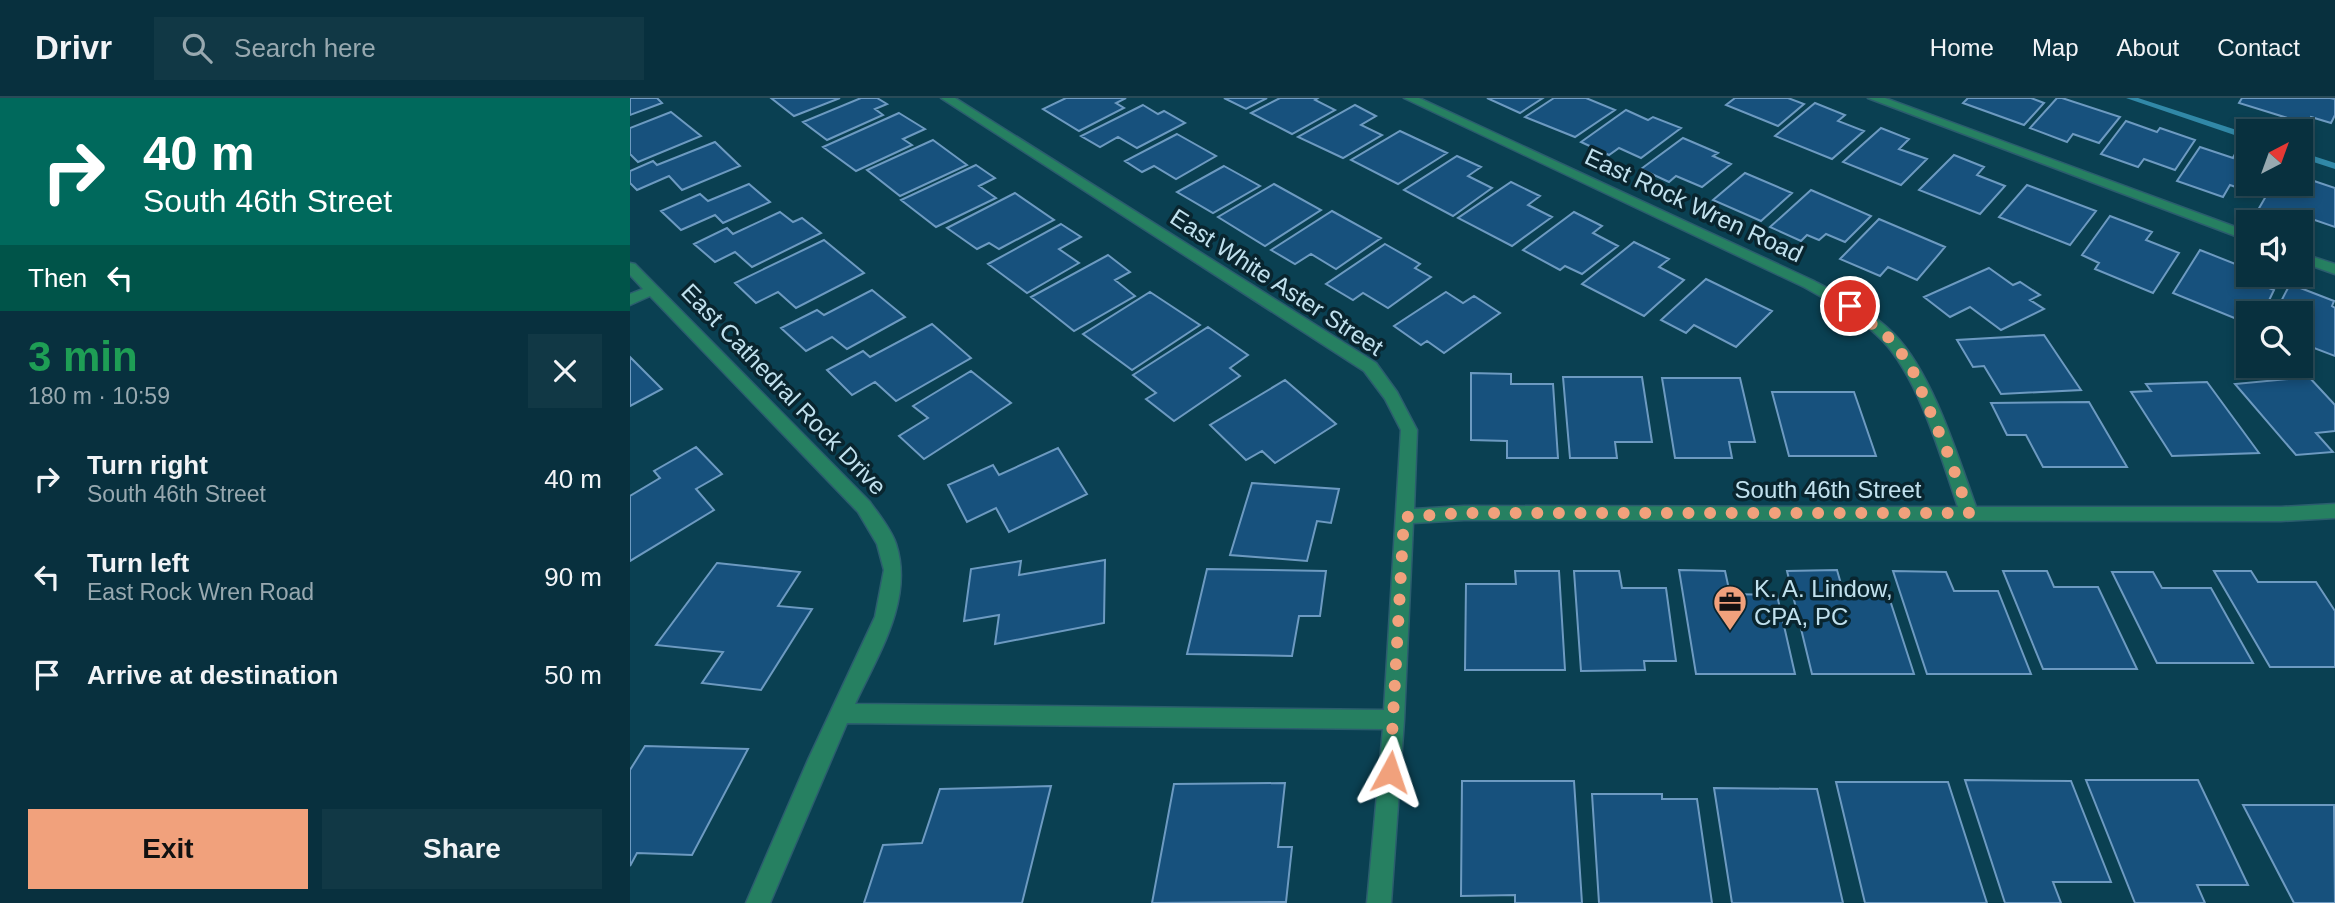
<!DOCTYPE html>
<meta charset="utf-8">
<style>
:root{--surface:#08303e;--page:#113845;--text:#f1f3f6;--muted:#98a9b0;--line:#294b58;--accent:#f1a17c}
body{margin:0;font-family:Helvetica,sans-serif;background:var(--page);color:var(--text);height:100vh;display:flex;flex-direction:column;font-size:26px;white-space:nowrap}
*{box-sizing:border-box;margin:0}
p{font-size:23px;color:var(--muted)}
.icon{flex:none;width:38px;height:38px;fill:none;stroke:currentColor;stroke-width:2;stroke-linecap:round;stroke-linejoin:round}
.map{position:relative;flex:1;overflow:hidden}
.sheet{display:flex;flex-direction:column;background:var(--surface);width:630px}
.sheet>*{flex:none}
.banner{background:#00695c;color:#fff;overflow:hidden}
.needle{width:46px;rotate:41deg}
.tools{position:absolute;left:1606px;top:21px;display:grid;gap:14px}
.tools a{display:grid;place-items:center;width:77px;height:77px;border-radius:0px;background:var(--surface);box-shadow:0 4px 10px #0003,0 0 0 2px var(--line);font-size:35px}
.pin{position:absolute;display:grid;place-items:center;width:60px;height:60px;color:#fff;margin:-30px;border:4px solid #fff;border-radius:50%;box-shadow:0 2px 7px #0007}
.me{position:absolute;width:77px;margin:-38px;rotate:5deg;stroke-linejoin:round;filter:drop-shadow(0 0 5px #0008)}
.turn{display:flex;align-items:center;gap:24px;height:147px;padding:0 28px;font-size:32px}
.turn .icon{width:91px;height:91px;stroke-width:2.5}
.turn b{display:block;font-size:49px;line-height:60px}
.then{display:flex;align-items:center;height:66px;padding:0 28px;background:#0003;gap:14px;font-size:26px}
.round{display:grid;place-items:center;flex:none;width:74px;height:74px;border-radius:0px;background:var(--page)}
.summary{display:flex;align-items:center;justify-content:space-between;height:119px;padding:0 28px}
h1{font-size:42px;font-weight:700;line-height:52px;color:#1e9e55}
.button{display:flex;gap:14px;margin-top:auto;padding:14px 28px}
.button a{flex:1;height:80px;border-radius:0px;background:var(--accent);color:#111;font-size:28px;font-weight:700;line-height:80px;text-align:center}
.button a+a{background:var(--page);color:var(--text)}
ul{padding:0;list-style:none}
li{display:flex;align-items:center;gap:21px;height:98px;padding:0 28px}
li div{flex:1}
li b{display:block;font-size:26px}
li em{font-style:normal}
header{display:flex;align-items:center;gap:42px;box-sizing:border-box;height:98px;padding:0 35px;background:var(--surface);border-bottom:2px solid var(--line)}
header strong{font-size:33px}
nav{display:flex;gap:38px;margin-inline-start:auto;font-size:24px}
.search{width:490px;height:63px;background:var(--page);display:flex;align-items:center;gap:18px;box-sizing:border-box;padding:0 24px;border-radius:0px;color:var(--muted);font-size:26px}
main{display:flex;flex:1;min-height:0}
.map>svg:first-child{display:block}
</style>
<header>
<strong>Drivr</strong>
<div class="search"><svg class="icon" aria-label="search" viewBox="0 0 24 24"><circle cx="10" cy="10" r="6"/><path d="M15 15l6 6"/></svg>Search here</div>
<nav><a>Home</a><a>Map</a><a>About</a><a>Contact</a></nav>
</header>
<main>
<section class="sheet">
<div class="banner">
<div class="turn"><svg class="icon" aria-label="right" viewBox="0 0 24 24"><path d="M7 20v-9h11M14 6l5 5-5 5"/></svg><div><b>40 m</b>South 46th Street</div></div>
<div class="then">Then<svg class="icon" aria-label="left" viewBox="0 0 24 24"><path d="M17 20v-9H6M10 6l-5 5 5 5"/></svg></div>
</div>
<div class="summary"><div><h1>3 min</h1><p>180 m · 10:59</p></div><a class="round"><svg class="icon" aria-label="close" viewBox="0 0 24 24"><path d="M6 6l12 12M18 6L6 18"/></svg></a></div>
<ul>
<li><svg class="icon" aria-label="right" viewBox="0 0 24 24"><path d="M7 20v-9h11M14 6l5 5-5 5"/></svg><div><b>Turn right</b><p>South 46th Street</p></div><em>40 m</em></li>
<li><svg class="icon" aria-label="left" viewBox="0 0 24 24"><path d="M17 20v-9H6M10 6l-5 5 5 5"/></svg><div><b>Turn left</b><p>East Rock Wren Road</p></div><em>90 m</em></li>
<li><svg class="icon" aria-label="arrive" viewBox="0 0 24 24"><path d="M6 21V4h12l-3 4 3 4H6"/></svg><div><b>Arrive at destination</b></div><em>50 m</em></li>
</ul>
<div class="button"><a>Exit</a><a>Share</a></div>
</section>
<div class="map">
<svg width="1705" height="805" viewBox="0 0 1705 805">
<rect width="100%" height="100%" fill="#0a4052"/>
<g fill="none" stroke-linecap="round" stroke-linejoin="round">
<path fill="#3188a7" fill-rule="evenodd" d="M1496,0H1508L1619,36V42Z
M1671,54L1705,65V71L1671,60Z"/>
</g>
<path fill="#17517d" stroke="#6d9ac1" stroke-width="2" d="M0,0H27L32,5L0,17Z
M141,0H210L164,18Z
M231,0H247L257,6L245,11L253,17L197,42L173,24Z
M436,0H496L486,5L494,10L449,33L413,11Z
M594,0H637L616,11Z
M650,0H688L685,2L705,12L662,36L621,15Z
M857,0H913L890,15Z
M924,0H956L985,12L945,39L895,19Z
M1105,0H1158L1174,6L1148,28L1096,7Z
M1338,0H1401L1414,5L1394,27L1333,5Z
M1427,0H1432L1490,19L1469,45L1443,36L1437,44L1400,30Z
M1612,0H1700L1705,1V17L1701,25L1681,19L1677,26L1609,5Z
M1185,5L1215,17L1208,23L1234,33L1202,61L1145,38Z
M513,7L528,16L534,13L555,25L507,50L488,39L470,49L451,38Z
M725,7L746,18L731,27L752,37L713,60L668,39Z
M996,12L1018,22L1023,19L1051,30L1011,60L989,50L979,57L951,44Z
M41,14L71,38L8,64L0,56V30Z
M269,15L295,31L273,41L282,47L226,73L193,49Z
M1496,23L1527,34L1530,30L1565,42L1545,72L1514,61L1508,69L1471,56Z
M1251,30L1279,41L1269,51L1297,61L1271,87L1213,64Z
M770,33L817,55L768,86L721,62Z
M547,36L586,58L546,81L524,68L512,74L495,63Z
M1053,40L1088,55L1083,58L1101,66L1072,89L1046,78L1039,84L1011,71Z
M303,42L337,67L270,98L237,72Z
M85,44L110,68L52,92L39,78L7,92L0,85V73L23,63L27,67Z
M1570,49L1603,60L1605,56L1619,60V86H1632L1626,96L1600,87L1593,99L1547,83Z
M1324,57L1354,69L1347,77L1375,88L1350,116L1289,92Z
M827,58L851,69L838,78L862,90L823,118L774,92Z
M346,67L365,80L349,88L366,100L306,129L271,102Z
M594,68L630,88L583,115L547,94Z
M1115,75L1162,95L1131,123L1083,102Z
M1671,83L1682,86L1684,83L1705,90V129L1676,119L1671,127V124H1663L1628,112L1643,86H1671Z
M881,84L910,98L898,107L922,119L882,148L828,120Z
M119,86L140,104L93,125L85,117L51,132L31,113L70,96L78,103Z
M644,86L691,112L635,148L588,119Z
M1397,87L1466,113L1440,147L1369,119Z
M1181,92L1241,118L1215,144L1196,136L1189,142L1177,137L1171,143L1140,129Z
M385,95L424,122L369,151L359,145L347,151L317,130Z
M702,113L751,140L706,171L681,156L665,166L641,152Z
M150,114L163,124L172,120L191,135L122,169L105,154L85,164L64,146L97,130L103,136Z
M944,114L972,128L963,135L988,148L952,176L935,168L930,172L893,152Z
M1480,118L1522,134L1516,142L1549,155L1523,195L1465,171L1469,165L1452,157Z
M1249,121L1315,149L1287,182L1258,169L1250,178L1210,161Z
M431,126L451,139L429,151L449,165L397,195L358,166Z
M194,142L234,175L166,210L148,194L126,205L105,185Z
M1004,144L1039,161L1029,169L1054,182L1014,218L952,186Z
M755,146L790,166L785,170L801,179L758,210L733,195L723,202L696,186Z
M1570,152L1613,169L1608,178L1644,192L1633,215H1619V226L1543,195Z
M478,157L500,174L485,182L505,198L444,233L401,199Z
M1359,170L1383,187L1390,184L1410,197L1400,202L1414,211L1371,232L1340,209L1320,219L1294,199Z
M1076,181L1142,213L1106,249L1064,227L1056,235L1031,222Z
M1660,186L1704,203L1702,208L1705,210V258L1671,245V215H1645Z
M242,192L275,219L217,251L202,239L176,253L151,230L187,212L194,217Z
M520,194L570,227L502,272L453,236Z
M816,194L833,205L844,198L870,215L814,255L797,243L791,247L764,228Z
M302,226L341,260L266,303L245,284L222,297L197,272L233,253L240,259Z
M578,229L618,257L600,270L610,278L544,323L516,301L526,295L503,277Z
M1414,237L1451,292L1371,296L1354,268L1343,269L1327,242Z
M0,259L32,291L0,308Z
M341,273L381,305L294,361L269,338L298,320L283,308Z
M841,275L881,276V286H923L928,360H877V343L841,342Z
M933,279H1012L1022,344H985L987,360H940Z
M1679,279L1705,307V333L1686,335L1703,354L1666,357L1605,286Z
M1032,280H1110L1125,344H1099L1102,360H1045Z
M655,282L706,326L645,365L632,353L616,362L580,327Z
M1577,284L1629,355L1542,358L1501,294L1521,293L1516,286Z
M1142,294H1224L1246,358H1159Z
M1459,304L1497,369H1413L1396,337H1377L1361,305Z
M66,349L92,376L66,391L84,412L0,463V398L30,380L24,373Z
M428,350L457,396L379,434L366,410L337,424L318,387L363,367L369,377Z
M622,385L709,391L701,425L687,423L677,463L600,457Z
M475,462L474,525L365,546L369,517L334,523L341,471L391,463L389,477Z
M87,465L170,474L148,508L182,511L131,592L72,585L93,554L26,547Z
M577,471L696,473L690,518H669L662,558L557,556Z
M1049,472L1095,473L1100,496L1147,497L1165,576H1066Z
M1207,472L1213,493H1257L1284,576H1182L1157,473Z
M885,473H929L935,572H835L836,486H886Z
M944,473H989L992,490H1036L1046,563H1014L1015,572L951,573Z
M1263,473L1316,474L1324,493H1368L1401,576H1297Z
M1373,473H1417L1424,489H1468L1507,571H1413Z
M1584,473H1621L1628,484H1686L1705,513V569H1640Z
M1482,474H1523L1532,490H1581L1623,565H1527Z
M15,648L118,651L62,757L7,755L0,768V672Z
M1335,682L1441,683L1481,784H1423L1431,805H1375Z
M1456,682H1568L1618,787H1567L1575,805H1505Z
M832,683H944L952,805H885V797L831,798Z
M1206,684H1318L1357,805H1235Z
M655,685L648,749H662L656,804L522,805L544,686Z
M421,688L392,805H234L253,747L292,745L310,691Z
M1084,690L1187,691L1213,805H1102Z
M962,696H1032V701H1067L1082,805H969Z
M1613,707H1704L1705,805H1664Z"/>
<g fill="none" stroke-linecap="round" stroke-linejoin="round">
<g stroke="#2b5d6e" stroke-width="3">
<path id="minor" d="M311,0H325L746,265L767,294L787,332L784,411L834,408L1328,409C1311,359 1289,281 1253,243C1231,220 1202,205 1174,189L774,0H789L1184,183C1212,198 1241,213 1264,236C1302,275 1327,356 1346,409H1651L1705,406V420L1651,423L834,422L783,425L774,622L761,805H737L753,631L217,625L140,805H116L178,662L245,519L254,472L247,446L228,414L20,198L0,207V196L13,191L0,177V165L5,166L240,404C249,417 261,431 266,446C284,501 248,557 225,606L754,612L771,332L755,301L734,273Z
M1238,0H1255L1619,134V143Z
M1671,155L1705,166V176L1671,164Z"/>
</g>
<use href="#minor" fill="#268061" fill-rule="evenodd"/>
</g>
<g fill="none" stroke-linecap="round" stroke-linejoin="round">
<path stroke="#f1a17c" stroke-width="12" stroke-dasharray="0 21.6" d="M760,674L774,419L834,415H1339L1319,358L1280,266L1258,239L1220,208"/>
</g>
<defs>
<g id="office-pin" transform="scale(1.75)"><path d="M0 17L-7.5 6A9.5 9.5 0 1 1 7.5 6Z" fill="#f1a17c" stroke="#09252f"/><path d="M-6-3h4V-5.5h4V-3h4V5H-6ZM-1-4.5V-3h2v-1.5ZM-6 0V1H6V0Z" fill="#111"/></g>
</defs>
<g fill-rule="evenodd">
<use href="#office-pin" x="1100" y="504"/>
</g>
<g text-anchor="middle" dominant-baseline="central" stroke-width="7" stroke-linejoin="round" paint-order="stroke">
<g font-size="24" fill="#c1e1ee" stroke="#09252f">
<text transform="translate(1064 107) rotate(25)">East Rock Wren Road</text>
<text transform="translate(647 184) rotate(33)">East White Aster Street</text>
<text transform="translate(154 291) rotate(46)">East Cathedral Rock Drive</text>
<text x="1198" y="391">South 46th Street</text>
</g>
<g font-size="24" fill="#c1e1ee" stroke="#09252f" text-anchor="start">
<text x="1124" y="490">K. A. Lindow,<tspan x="1124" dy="28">CPA, PC</tspan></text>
</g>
</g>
</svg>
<div class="tools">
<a><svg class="needle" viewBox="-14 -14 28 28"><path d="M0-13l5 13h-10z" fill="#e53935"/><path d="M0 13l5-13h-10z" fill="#98a9b0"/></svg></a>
<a><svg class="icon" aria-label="sound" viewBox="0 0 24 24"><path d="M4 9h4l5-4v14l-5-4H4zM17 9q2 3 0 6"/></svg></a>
<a><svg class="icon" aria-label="search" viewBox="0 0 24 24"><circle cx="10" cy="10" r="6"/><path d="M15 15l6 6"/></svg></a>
</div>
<div class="pin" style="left:1220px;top:208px;background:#d93025"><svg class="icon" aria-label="arrive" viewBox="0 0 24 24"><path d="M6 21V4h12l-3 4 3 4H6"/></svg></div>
<svg class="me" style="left:760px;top:674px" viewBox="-20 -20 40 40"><path d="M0-17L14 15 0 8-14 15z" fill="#f1a17c" stroke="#fff" stroke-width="4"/></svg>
</div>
</main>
